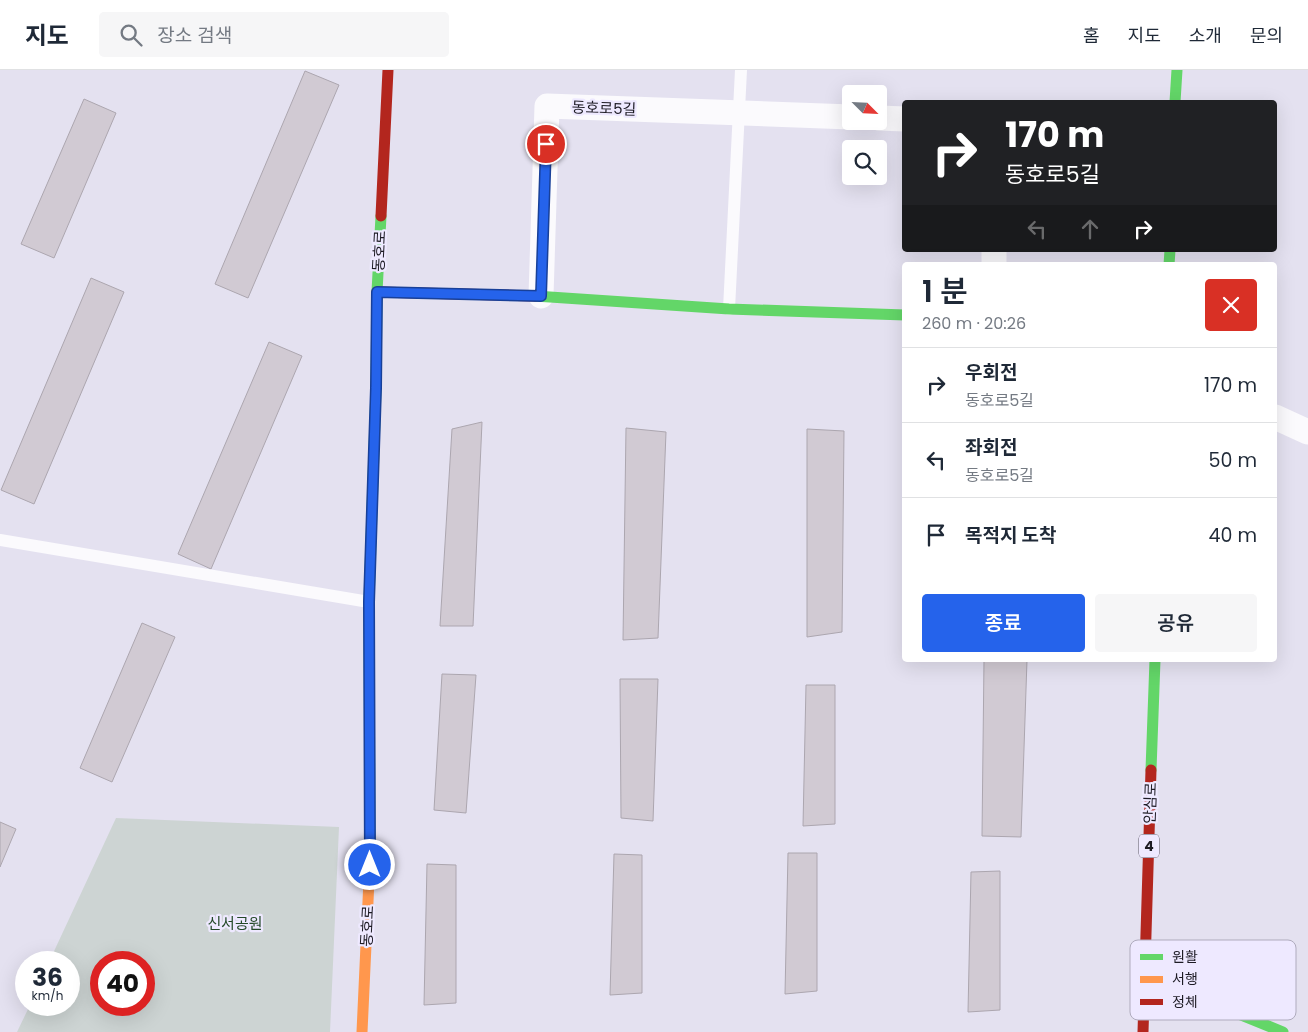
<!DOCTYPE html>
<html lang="ko">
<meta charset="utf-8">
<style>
:root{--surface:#fff;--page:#f6f6f7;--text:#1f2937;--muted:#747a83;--line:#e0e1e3;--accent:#2563eb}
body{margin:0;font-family:Poppins,"Noto Sans KR",sans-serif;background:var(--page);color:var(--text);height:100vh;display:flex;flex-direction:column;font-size:19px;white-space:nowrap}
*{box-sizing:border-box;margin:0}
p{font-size:16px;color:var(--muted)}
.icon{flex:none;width:28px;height:28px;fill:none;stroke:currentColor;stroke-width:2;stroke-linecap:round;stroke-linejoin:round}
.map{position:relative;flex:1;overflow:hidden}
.sheet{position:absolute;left:902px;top:192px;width:375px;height:400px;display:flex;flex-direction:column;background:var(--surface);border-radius:5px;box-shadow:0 5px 20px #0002}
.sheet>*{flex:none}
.hud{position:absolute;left:902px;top:30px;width:375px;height:152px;border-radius:5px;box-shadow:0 5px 20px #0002;background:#202124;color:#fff;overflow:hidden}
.needle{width:32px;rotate:114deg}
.fabs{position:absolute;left:842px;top:15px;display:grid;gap:10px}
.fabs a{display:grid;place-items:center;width:45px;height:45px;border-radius:5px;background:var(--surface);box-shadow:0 5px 20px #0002;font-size:25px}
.speed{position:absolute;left:15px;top:881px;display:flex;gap:10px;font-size:25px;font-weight:700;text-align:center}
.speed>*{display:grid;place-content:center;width:65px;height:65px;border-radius:50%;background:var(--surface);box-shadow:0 5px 20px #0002;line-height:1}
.speed small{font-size:12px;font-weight:400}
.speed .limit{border:8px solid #d22;background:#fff;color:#111}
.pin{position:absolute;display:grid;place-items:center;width:42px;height:42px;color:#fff;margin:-21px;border:2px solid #fff;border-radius:50%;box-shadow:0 1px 5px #0007}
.me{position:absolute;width:55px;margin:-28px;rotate:0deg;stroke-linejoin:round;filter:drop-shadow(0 0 4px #0008)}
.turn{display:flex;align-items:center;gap:18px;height:105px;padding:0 20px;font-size:22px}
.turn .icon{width:65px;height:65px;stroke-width:2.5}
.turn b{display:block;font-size:35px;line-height:42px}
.lanes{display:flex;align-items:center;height:48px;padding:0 20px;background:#0003;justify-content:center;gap:25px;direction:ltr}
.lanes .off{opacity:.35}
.round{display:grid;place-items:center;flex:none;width:52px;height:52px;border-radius:5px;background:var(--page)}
.headline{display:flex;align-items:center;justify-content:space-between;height:85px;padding:0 20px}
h1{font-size:30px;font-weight:600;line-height:38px}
.primary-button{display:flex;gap:10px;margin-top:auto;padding:10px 20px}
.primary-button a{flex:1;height:58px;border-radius:5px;background:var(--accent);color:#fff;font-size:20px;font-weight:600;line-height:58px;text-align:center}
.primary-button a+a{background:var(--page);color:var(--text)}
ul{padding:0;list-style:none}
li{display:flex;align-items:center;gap:15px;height:75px;padding:0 20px;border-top:1px solid var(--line)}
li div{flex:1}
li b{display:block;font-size:19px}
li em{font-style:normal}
header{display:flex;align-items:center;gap:30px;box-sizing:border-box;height:70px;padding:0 25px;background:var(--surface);border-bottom:1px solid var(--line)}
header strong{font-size:24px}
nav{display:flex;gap:28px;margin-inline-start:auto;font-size:18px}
.search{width:350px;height:45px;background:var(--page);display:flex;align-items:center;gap:12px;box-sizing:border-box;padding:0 18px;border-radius:5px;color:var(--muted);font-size:19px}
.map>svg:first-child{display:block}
</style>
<header>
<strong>지도</strong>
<div class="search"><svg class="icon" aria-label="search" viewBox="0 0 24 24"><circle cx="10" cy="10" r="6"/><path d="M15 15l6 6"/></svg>장소 검색</div>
<nav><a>홈</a><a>지도</a><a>소개</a><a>문의</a></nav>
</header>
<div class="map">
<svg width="1308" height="962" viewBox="0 0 1308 962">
<rect width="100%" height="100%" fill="#e4e1f0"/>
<path fill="#cdd4d3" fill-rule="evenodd" d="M116,748L339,757L330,962H17L30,935H69V892H49ZM101,892H144V935H101Z"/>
<path fill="#d1cad3" stroke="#aca6af" d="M305,1L339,15L248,228L215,214Z
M84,29L116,43L54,188L21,174Z
M91,208L124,222L34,434L1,420Z
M269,272L302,286L211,499L178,484Z
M482,352L473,556H440L452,359Z
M626,358L666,362L658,568L623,570Z
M807,359L844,361L842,562L807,567Z
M142,553L175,567L112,712L80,698Z
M984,590H1027L1021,767L982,766Z
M442,604L476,605L466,743L434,740Z
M620,609H658L653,751L621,748Z
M806,615H835V754L803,756Z
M0,752L16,759L0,797Z
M788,783H817V921L785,924Z
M614,784L642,785V923L610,925Z
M427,794L456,795V933L424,935Z
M1000,801V940L968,942L971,802Z"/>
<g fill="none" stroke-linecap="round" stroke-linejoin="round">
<path stroke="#fbfafd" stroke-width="12" d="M729,239L741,0
M0,470L369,532"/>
<path stroke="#fbfafd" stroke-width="25" d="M879,48L905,49
M994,195V180
M541,226L547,36L851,47
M1275,347L1308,362"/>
<path stroke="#63d668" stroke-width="11" d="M1175,32L1177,0
M1169,195L1170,180
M535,226L729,239L905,245
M1151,700L1155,590
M370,788L369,532L376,318L377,222L381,146
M1145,906L1283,962"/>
<path stroke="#ff974d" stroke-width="11" d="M362,962L370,788"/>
<path stroke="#b3261e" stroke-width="11" d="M381,146L388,0
M377,222L535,226
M1143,962L1151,700"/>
</g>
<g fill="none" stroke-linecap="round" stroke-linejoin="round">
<g stroke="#184099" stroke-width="12">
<path id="route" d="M370,795L369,532L376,318L377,222L541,226L546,74"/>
</g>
<use href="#route" stroke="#2563eb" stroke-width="9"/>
</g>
<g text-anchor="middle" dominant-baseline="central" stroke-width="4.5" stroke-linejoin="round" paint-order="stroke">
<rect fill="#eee9ff" stroke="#5c5966" stroke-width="1" x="1139" y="764.5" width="20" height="23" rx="4"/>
<g font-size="14" font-weight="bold" fill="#1d1b24">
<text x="1149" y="776">4</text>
</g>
<g font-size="15" fill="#1d1b24" stroke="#eee9ff">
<text transform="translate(604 38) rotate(2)">동호로5길</text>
<text transform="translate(379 181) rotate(-87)">동호로</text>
<text transform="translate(1150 733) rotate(-88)">안심로</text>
<text transform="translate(367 856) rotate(-87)">동호로</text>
</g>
<g font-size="15" fill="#234927" stroke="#eee9ff">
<text x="235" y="853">신서공원</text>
</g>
</g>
<rect x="1130" y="870" width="166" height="80" rx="8" fill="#eee9ff" stroke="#afabbd" stroke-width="1"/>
<rect x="1140" y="884" width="23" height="6" fill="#63d668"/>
<rect x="1140" y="906" width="23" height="7" fill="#ff974d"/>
<rect x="1140" y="929" width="23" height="6" fill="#b3261e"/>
<g font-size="14" fill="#1d1b24">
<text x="1172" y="892">원활</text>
<text x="1172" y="914">서행</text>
<text x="1172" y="937">정체</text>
</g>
</svg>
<div class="fabs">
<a><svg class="needle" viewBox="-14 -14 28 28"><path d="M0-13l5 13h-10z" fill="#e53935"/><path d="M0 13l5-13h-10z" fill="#747a83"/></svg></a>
<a><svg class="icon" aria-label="search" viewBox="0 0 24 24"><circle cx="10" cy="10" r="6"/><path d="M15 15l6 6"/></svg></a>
</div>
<div class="speed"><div>36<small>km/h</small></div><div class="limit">40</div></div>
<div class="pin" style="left:546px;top:74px;background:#d93025"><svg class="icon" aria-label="arrive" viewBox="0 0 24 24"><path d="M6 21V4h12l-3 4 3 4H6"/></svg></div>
<svg class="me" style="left:370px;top:795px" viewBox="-20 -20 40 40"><circle r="17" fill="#2563eb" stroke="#fff" stroke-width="3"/><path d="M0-11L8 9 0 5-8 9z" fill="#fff"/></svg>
<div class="hud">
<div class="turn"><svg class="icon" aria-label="right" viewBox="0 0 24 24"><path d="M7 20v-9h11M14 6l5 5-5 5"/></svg><div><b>170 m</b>동호로5길</div></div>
<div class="lanes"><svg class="icon off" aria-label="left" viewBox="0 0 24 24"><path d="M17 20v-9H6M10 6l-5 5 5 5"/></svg><svg class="icon off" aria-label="ahead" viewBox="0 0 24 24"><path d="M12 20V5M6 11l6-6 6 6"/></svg><svg class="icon" aria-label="right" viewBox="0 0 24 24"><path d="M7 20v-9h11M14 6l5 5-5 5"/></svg></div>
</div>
<section class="sheet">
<div class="headline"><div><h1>1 분</h1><p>260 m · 20:26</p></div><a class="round" style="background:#d93025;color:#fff"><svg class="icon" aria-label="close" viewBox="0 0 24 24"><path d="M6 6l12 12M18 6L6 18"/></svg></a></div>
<ul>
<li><svg class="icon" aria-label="right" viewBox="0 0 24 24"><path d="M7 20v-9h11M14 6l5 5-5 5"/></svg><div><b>우회전</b><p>동호로5길</p></div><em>170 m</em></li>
<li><svg class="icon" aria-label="left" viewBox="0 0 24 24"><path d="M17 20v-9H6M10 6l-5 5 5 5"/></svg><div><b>좌회전</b><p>동호로5길</p></div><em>50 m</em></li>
<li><svg class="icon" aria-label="arrive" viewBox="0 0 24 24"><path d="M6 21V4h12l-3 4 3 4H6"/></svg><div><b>목적지 도착</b></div><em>40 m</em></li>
</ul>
<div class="primary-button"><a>종료</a><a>공유</a></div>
</section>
</div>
